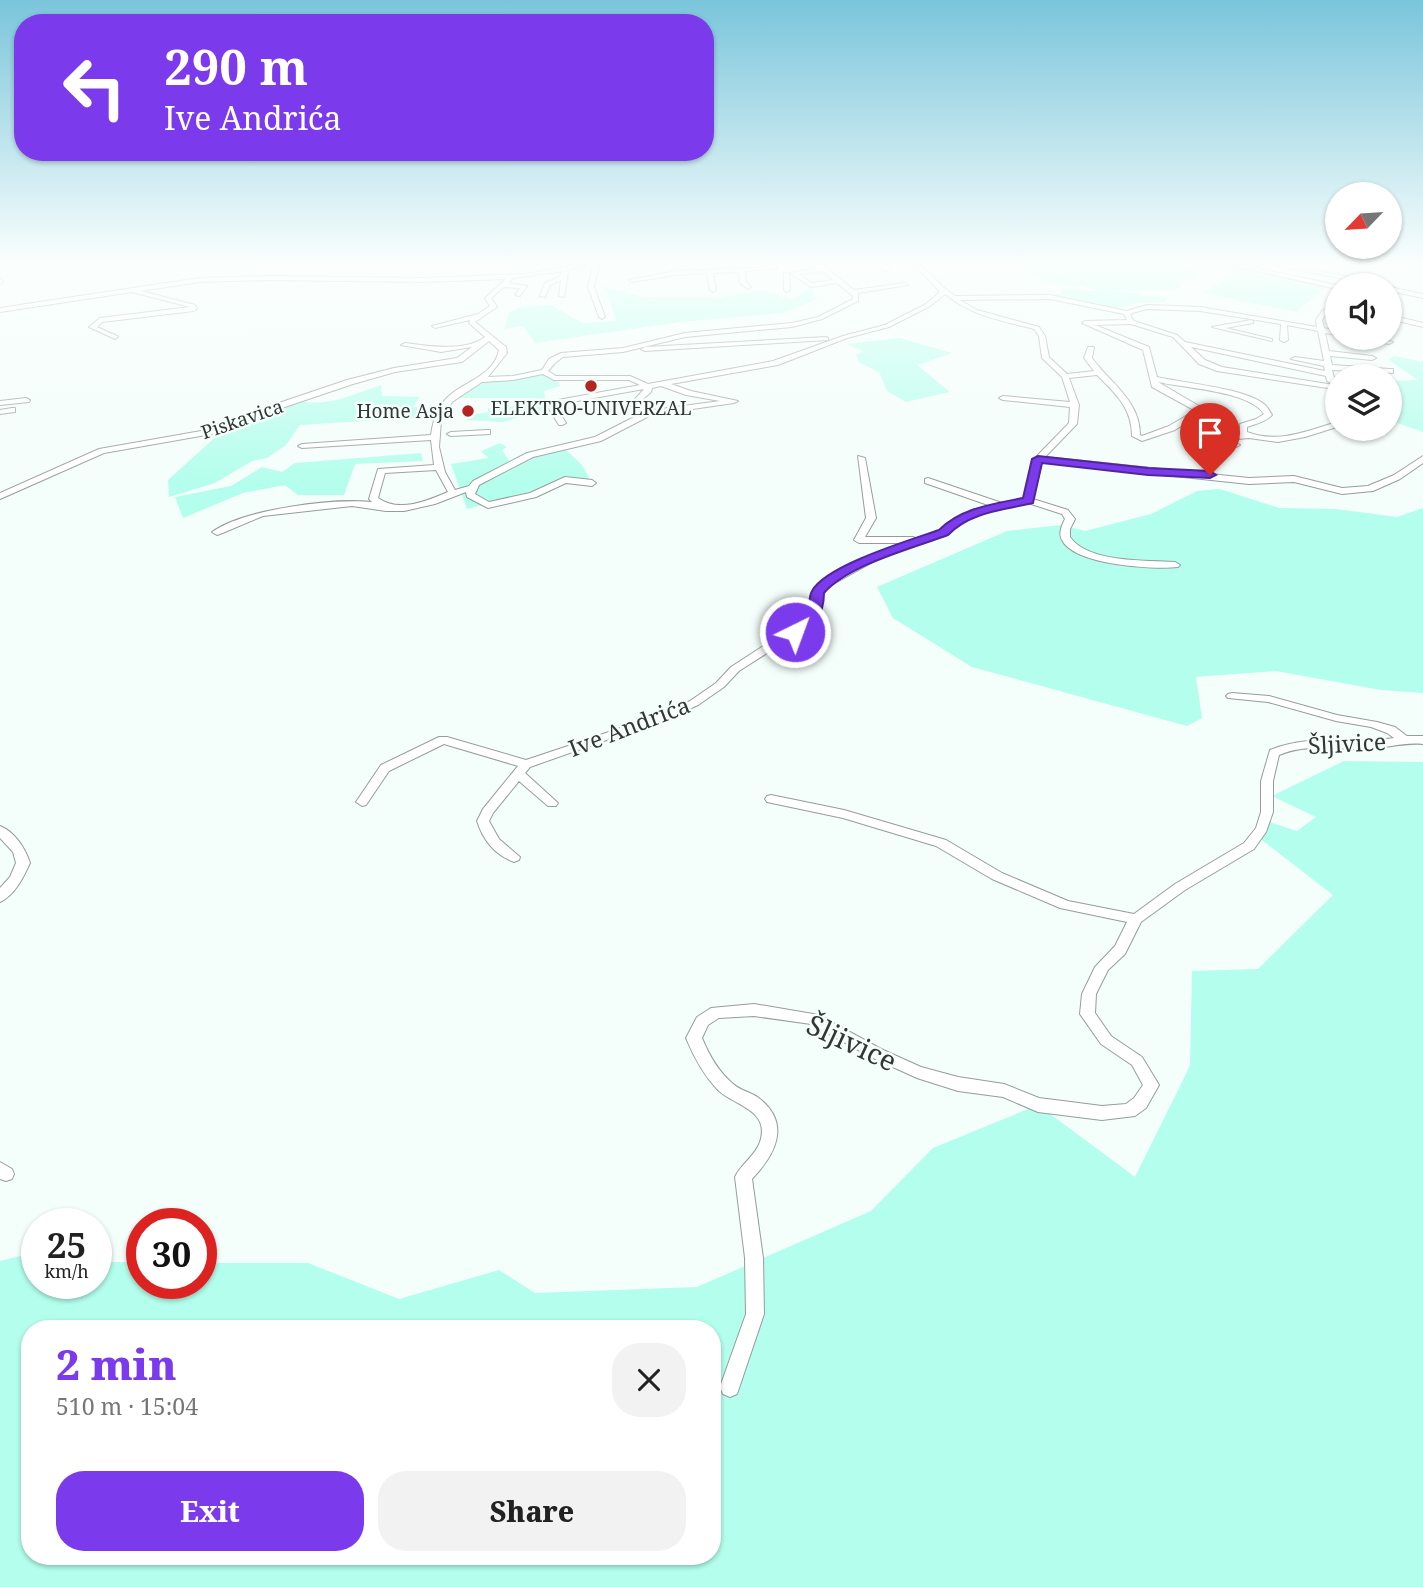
<!DOCTYPE html>
<meta charset="utf-8">
<style>
:root{--surface:#fff;--page:#f2f2f2;--text:#222;--muted:#767676;--accent:#7c3aed}
body{margin:0;font-family:"Noto Serif",serif;background:var(--page);color:var(--text);height:100vh;display:flex;flex-direction:column;font-size:26px;white-space:nowrap}
*{box-sizing:border-box;margin:0}
p{font-size:23px;color:var(--muted)}
.icon{flex:none;width:38px;height:38px;fill:none;stroke:currentColor;stroke-width:2;stroke-linecap:round;stroke-linejoin:round}
.map{position:relative;flex:1;overflow:hidden}
.details{position:absolute;left:21px;top:1320px;width:700px;height:245px;display:flex;flex-direction:column;background:var(--surface);border-radius:28px;box-shadow:0 2px 5px #0004}
.details>*{flex:none}
.top-card{position:absolute;left:14px;top:14px;width:700px;height:147px;border-radius:28px;box-shadow:0 2px 5px #0004;background:#7c3aed;color:#fff;overflow:hidden}
.needle{width:46px;rotate:245deg}
.buttons{position:absolute;left:1325px;top:182px;display:grid;gap:14px}
.buttons a{display:grid;place-items:center;width:77px;height:77px;border-radius:50%;background:var(--surface);box-shadow:0 2px 5px #0004;font-size:35px}
.speed{position:absolute;left:21px;top:1208px;display:flex;gap:14px;font-size:35px;font-weight:700;text-align:center}
.speed>*{display:grid;place-content:center;width:91px;height:91px;border-radius:50%;background:var(--surface);box-shadow:0 2px 5px #0004;line-height:1}
.speed small{font-size:18px;font-weight:400}
.speed .limit{border:10px solid #d22;background:#fff;color:#111}
.pin{position:absolute;display:grid;place-items:center;width:60px;height:60px;color:#fff;margin:-72px -30px;border-radius:50% 50% 50% 0;rotate:-45deg;box-shadow:0 0 7px #0007}
.pin .icon{rotate:45deg}
.me{position:absolute;width:77px;margin:-38px;rotate:42deg;stroke-linejoin:round;filter:drop-shadow(0 0 5px #0008)}
.turn{display:flex;align-items:center;gap:24px;height:147px;padding:0 35px;font-size:32px}
.turn .icon{width:91px;height:91px;stroke-width:2.5}
.turn b{display:block;font-size:49px;line-height:60px}
.round{display:grid;place-items:center;flex:none;width:74px;height:74px;border-radius:28px;background:var(--page)}
.summary{display:flex;align-items:center;justify-content:space-between;height:119px;padding:0 35px}
h1{font-size:42px;font-weight:800;line-height:52px;color:var(--accent)}
.action{display:flex;gap:14px;margin-top:auto;padding:14px 35px}
.action a{flex:1;height:80px;border-radius:28px;background:var(--accent);color:#fff;font-size:28px;font-weight:800;line-height:80px;text-align:center}
.action a+a{background:var(--page);color:var(--text)}
.map>svg:first-child{display:block}
</style>
<div class="map">
<svg width="1423" height="1587" viewBox="0 0 1423 1587">
<rect width="100%" height="100%" fill="#f4fefb"/>
<path fill="#b3feec" fill-rule="evenodd" d="M1028,265H1188L1198,274V279L1178,282L1181,287L1175,290L1098,291L1082,286L1052,284L1032,275Z
M1237,270L1325,288L1296,312L1205,293L1222,281L1247,287L1223,280Z
M604,286L643,297L718,298L762,290L792,300L811,287L817,299L784,313L680,322L535,343L523,326L504,329L509,313L520,307L552,305L582,323L617,321Z
M1062,289L1138,293L1142,296L1169,298L1164,302L1137,303L1118,308L1059,296Z
M899,338L952,353L917,365L950,392L906,402L887,391L879,372L860,363L856,355L863,351L847,344Z
M1394,356L1423,362V432L1394,422L1390,415V381L1418,380L1389,360Z
M538,373L558,379L560,386L544,391L546,409L503,422L467,420L468,415L488,412V408L534,405L535,398H457L485,379L513,378Z
M381,385L382,396L420,397L413,407L434,408L432,417L300,425L286,445L267,458L252,461L215,483L169,497L168,480L231,423L296,399C321,410 357,393 381,385Z
M500,443L507,447L502,450L510,462L566,450L582,465L590,480L561,483L467,509L451,464L488,458L481,451Z
M421,453L423,461L355,464L344,495H298L285,485L243,493L183,518L175,497L231,486L262,467L282,472L295,463Z
M1220,489L1279,508L1336,509L1397,517L1423,508V693L1381,690L1276,671L1196,677L1202,718L1187,726L972,667L893,618L877,587L1007,531L1062,525L1085,531L1151,514L1197,491Z
M1344,761L1423,762V1587H0V1261L37,1252V1283H96V1258L105,1262H142V1283H201V1263H308L399,1299L499,1270L535,1293L697,1287L871,1211L933,1148L1038,1105L1135,1177L1190,1066L1192,971L1258,969L1333,895L1258,837L1263,820L1297,831L1316,817L1272,796ZM30,1328H712V1556H30Z"/>
<g fill="none" stroke-linecap="round" stroke-linejoin="round">
<g stroke="#959d9b" stroke-width="2">
<path id="minor" d="M575,265H588L566,270L568,272L564,297L559,296L561,280L550,285L545,297L540,296L545,283L559,277L563,271L513,278L508,283L527,286L520,296L515,295L520,288L504,287L491,298L497,307L475,322L506,347L507,353L488,377L513,376L542,370L549,359L561,353L623,348L685,333L792,323L818,317L853,299V296L837,283L811,287L790,273L818,268L815,265H822L854,290L905,283L908,285L858,293V301L822,319L792,327L685,337L623,352L563,357L555,363L548,371L556,376H630L648,384L773,361L843,336L885,325L926,304L940,292L915,265H921L943,287L955,296L1050,295L1127,311L1147,305L1200,307L1317,327L1316,320L1322,311L1337,302V307L1327,313L1322,320L1324,328L1337,331V335L1325,333L1329,351L1372,356L1376,358L1372,360L1330,356L1332,365L1390,369H1393V373L1332,370L1335,381L1331,383L1327,381L1326,376L1191,347L1205,360L1222,367L1334,385H1337V388L1334,389L1217,371L1199,364L1173,337L1131,324L1095,325L1149,347L1157,377C1182,383 1249,388 1266,406C1267,407 1271,413 1272,415C1265,422 1256,424 1247,427V432C1278,444 1307,431 1337,422V427L1305,437L1278,442L1249,438L1227,440L1240,445L1236,447L1209,439L1213,437L1240,434V424L1256,419L1264,414C1250,391 1184,388 1158,382L1199,406V414L1175,430L1142,441L1132,436C1132,408 1116,394 1097,375L1069,378L1079,405L1077,424L1045,457L1249,478L1294,476L1342,488L1368,486L1394,475L1423,456V463L1400,479L1373,491L1342,494L1294,482L1249,484L1042,462L1033,499L1068,510L1075,519L1070,529V537C1088,563 1146,560 1175,562L1180,565L1178,567C1154,570 1074,565 1062,540C1058,533 1062,525 1065,519L1062,514L1028,503L978,514L954,527L947,535L880,558L826,588L822,593V607L817,621L739,671L724,687L698,705L672,717L530,767L525,773L558,803L556,806H548L519,781L493,813L489,821L499,839L520,857L519,860L514,862C495,855 483,840 477,821L483,809L518,766L444,744L389,771L366,805L362,806L356,802L381,765L439,737H447L526,760L568,746L664,713L690,701L716,683L731,667L808,617C811,610 811,596 814,591C823,575 888,549 906,543H859L854,540L866,518L858,456L865,458L876,518L865,537H913L917,539L941,531L948,523L972,510L991,506L925,483V479L928,478L1002,503L1024,498L1034,459L1069,423L1070,407L1003,400L999,398L1003,396L1070,402L1062,377L1042,358L1039,336L1034,329C1003,321 971,316 945,294L930,306L889,327L847,338L778,365L671,384L691,391L738,401L734,403L651,415L601,441L533,457L479,485L475,494L489,502L530,493L565,477L592,480L596,483L592,486L566,483L536,497L488,508L467,497L466,492L435,504L404,511H386L352,506L263,516L220,534L217,535L212,532C244,509 333,498 372,502L369,499L378,469L434,465L431,440L302,448L298,446L302,444L431,435C433,420 438,405 450,395C468,380 494,375 499,350L489,341L462,362L395,372L353,384L264,414L223,432L104,453L0,499V493L99,449L218,428L258,410L347,380L394,368L457,358L472,347L441,352L401,345L405,343C428,346 465,352 485,337L469,323L470,320L435,328L432,326L478,314L490,306L485,298L506,279L422,282L269,280L199,282L141,291L195,305L197,309L194,311L102,322L97,327L117,336L118,337L115,339L89,327L100,318L190,307L132,292L0,312V308L199,278L269,276L422,278L525,274ZM822,271L833,280L812,283L799,274ZM1050,299L1124,314L1127,320L1085,321L1082,323L1143,350L1152,387L1192,409L1191,413L1169,426L1142,436L1140,435C1140,400 1110,383 1092,358L1094,347H1088L1084,358L1094,371L1067,374L1049,357L1045,336L1039,327L977,310L960,300ZM1147,309L1200,311L1281,324L1280,340L1284,342L1288,340L1287,325L1318,331L1324,361L1295,357L1291,359L1324,366L1325,371L1185,342L1177,335L1134,321L1130,315L1132,313ZM543,374L554,380H629L640,385L547,402L546,404L559,425H562L566,423L555,405L644,389L630,405L634,407L651,392L652,388L661,386L686,395L720,401L646,411L595,437L527,453L473,481L469,486L455,490L445,472L439,447L441,421L452,402L482,382L513,380ZM436,470L448,492C427,501 399,513 378,498L385,473Z
M593,265H599L594,287L605,317L602,319L599,317L588,287Z
M766,265H774L778,268L745,271L746,282L751,287L748,289L740,283L739,272L713,273L716,290L713,292L710,290L707,273L676,275L632,282L629,280L676,271L767,267Z
M884,265H890L887,271L882,270Z
M1229,265H1241L1337,285V289Z
M784,273L789,274L790,290L787,292L784,290Z
M0,278L3,282L0,284Z
M1390,315L1423,323V327L1390,319Z
M1251,320L1253,321V323L1226,328L1272,339V341L1212,327Z
M826,337L828,338V340L645,351L641,349L645,347Z
M1361,338H1376L1393,342L1389,344L1364,340Z
M26,398L30,400L29,402L0,405V401Z
M12,408H15V412L0,414V410Z
M487,430H490V434L451,436L447,434L451,432Z
M1232,693L1269,696L1337,715L1377,722L1395,727L1407,736H1423V744C1404,742 1386,748 1368,749C1337,750 1308,743 1279,755L1273,781V812L1266,832L1254,849L1185,890L1141,922L1125,954L1108,970L1096,994L1095,1013L1111,1036L1142,1057L1159,1085L1146,1108L1135,1116L1102,1120L1038,1112L1003,1097L958,1091L917,1078L871,1057L811,1024L754,1016L719,1018L708,1025L702,1038C709,1055 718,1071 732,1083C740,1091 752,1092 760,1099C792,1125 774,1156 752,1179L763,1258L764,1314L737,1394L730,1397L723,1394L720,1387L746,1314L745,1258L735,1177C741,1164 755,1156 760,1142C771,1109 733,1106 717,1089C703,1074 694,1057 686,1038L697,1017L711,1008L754,1004L819,1015L881,1049L921,1067L958,1077L1004,1084L1039,1098L1102,1106L1126,1104L1134,1098L1143,1085L1132,1065L1101,1044L1080,1014L1082,994L1095,967L1115,946L1127,922L1060,908L992,879L936,846L843,818L767,802L765,799L767,796L771,795L844,810L946,840L1002,873L1068,901L1134,914L1175,884L1244,843L1256,828L1261,812V781L1270,750C1310,733 1352,745 1394,738L1387,733L1371,727L1336,721L1268,702L1228,698L1226,696L1228,694Z
M0,826C15,832 25,848 30,863C23,878 15,895 0,902V888L10,877L16,863L13,852L0,838Z
M0,1162L12,1169L14,1174L12,1179L6,1181L0,1179Z"/>
</g>
<g stroke="#959d9b" stroke-width="2">
<path id="major" d="M1275,265H1289L1387,285H1373Z
M1390,287L1423,294V298L1390,291Z"/>
</g>
<use href="#minor" fill="#fff" fill-rule="evenodd"/>
<use href="#major" fill="#fff" fill-rule="evenodd"/>
</g>
<linearGradient id="sky" x2="0" y2="1"><stop stop-color="#7ac5db"/><stop offset="0.54" stop-color="#fafffd"/><stop offset="1" stop-color="#fafffd" stop-opacity="0"/></linearGradient>
<rect width="1423" height="487" fill="url(#sky)"/>
<path fill="#7c3aed" stroke="#51269a" stroke-width="2" d="M1038,456L1148,468L1210,471L1216,475L1210,478L1148,475L1042,463L1033,503C1003,510 970,512 948,535C913,548 848,565 824,593C824,612 813,638 790,635V629L807,617C810,609 808,598 812,591C826,565 911,540 939,530C961,508 993,504 1023,498L1032,459Z"/>
<g fill="#b42421" stroke="#f4fefb" stroke-width="2.5">
<circle cx="591" cy="386" r="7"/>
<circle cx="468" cy="411" r="7"/>
</g>
<g text-anchor="middle" dominant-baseline="central" stroke-width="5" stroke-linejoin="round" paint-order="stroke">
<g font-size="19" fill="#323635" stroke="#f4fefb">
<text x="591" y="408">ELEKTRO-UNIVERZAL</text>
<text x="454" y="411" text-anchor="end">Home Asja</text>
</g>
<g font-size="19" fill="#323635" stroke="#f4fefb">
<text transform="translate(242 419) rotate(-19)">Piskavica</text>
</g>
<g font-size="23" fill="#323635" stroke="#f4fefb">
<text transform="translate(629 726) rotate(-21)">Ive Andrića</text>
<text transform="translate(1347 743) rotate(-3)">Šljivice</text>
</g>
<g font-size="28" fill="#323635" stroke="#f4fefb">
<text transform="translate(852 1042) rotate(25)">Šljivice</text>
</g>
</g>
</svg>
<div class="buttons">
<a><svg class="needle" viewBox="-14 -14 28 28"><path d="M0-13l5 13h-10z" fill="#e53935"/><path d="M0 13l5-13h-10z" fill="#767676"/></svg></a>
<a><svg class="icon" aria-label="sound" viewBox="0 0 24 24"><path d="M4 9h4l5-4v14l-5-4H4zM17 9q2 3 0 6"/></svg></a>
<a><svg class="icon" aria-label="layers" viewBox="0 0 24 24"><path d="M12 4l9 5-9 5-9-5zM3 14l9 5 9-5"/></svg></a>
</div>
<div class="speed"><div>25<small>km/h</small></div><div class="limit">30</div></div>
<div class="pin" style="left:1210px;top:475px;background:#d93025"><svg class="icon" aria-label="arrive" viewBox="0 0 24 24"><path d="M6 21V4h12l-3 4 3 4H6"/></svg></div>
<svg class="me" style="left:795px;top:632px" viewBox="-20 -20 40 40"><circle r="17" fill="#7c3aed" stroke="#fff" stroke-width="3"/><path d="M0-11L8 9 0 5-8 9z" fill="#fff"/></svg>
<div class="top-card">
<div class="turn"><svg class="icon" aria-label="left" viewBox="0 0 24 24"><path d="M17 20v-9H6M10 6l-5 5 5 5"/></svg><div><b>290 m</b>Ive Andrića</div></div>
</div>
<section class="details">
<div class="summary"><div><h1>2 min</h1><p>510 m · 15:04</p></div><a class="round"><svg class="icon" aria-label="close" viewBox="0 0 24 24"><path d="M6 6l12 12M18 6L6 18"/></svg></a></div>
<div class="action"><a>Exit</a><a>Share</a></div>
</section>
</div>
